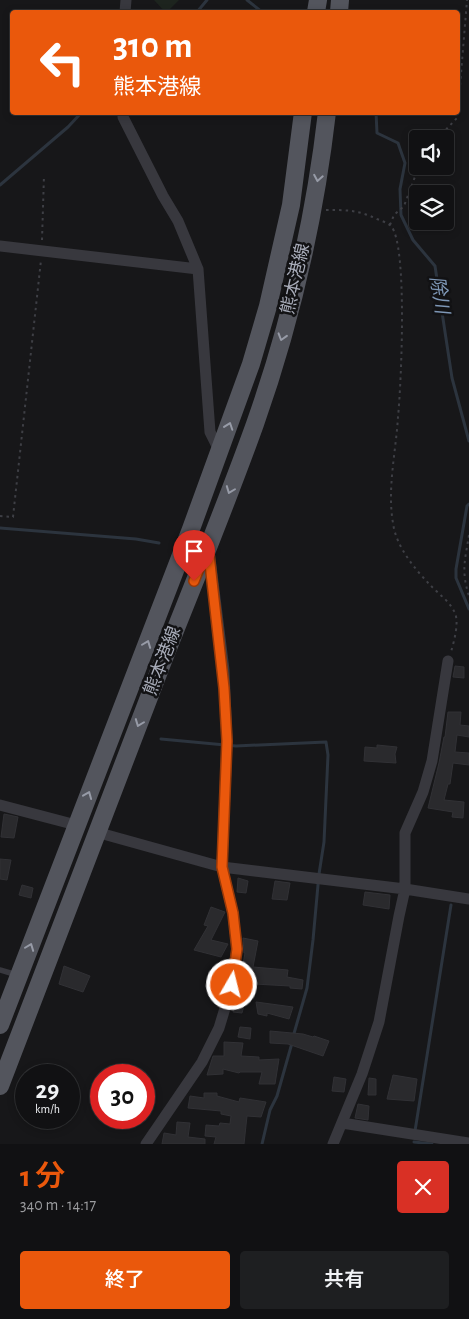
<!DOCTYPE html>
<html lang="ja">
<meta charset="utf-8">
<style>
:root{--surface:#111113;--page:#1e1f21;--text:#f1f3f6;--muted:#9c9da0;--line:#303133;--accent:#ea580c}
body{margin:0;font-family:"Alegreya Sans","Noto Sans JP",sans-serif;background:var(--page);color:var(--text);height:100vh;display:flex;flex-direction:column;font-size:19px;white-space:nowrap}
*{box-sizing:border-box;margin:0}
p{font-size:16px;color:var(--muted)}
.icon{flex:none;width:28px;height:28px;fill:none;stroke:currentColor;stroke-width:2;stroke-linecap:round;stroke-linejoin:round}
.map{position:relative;height:1144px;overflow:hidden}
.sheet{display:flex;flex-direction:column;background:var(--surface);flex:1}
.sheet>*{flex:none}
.hud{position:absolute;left:10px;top:10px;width:450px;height:105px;border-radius:5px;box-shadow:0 2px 8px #0003,0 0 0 1px var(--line);background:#ea580c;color:#fff;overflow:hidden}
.buttons{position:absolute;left:409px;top:130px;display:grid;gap:10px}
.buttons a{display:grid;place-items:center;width:45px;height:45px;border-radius:5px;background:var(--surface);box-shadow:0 2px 8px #0003,0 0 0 1px var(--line);font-size:25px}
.speed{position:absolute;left:15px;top:1064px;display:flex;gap:10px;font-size:25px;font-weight:700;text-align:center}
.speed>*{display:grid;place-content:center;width:65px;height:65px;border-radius:50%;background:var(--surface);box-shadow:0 2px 8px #0003,0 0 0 1px var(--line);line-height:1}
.speed small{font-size:12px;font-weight:400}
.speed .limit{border:8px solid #d22;background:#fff;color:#111}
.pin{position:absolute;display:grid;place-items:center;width:42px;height:42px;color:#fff;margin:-51px -21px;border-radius:50% 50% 50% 0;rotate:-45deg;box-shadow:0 0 5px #0007}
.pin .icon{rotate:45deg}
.me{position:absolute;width:55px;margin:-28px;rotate:8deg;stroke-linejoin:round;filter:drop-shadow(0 0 4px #0008)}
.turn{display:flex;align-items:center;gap:18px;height:105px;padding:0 20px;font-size:22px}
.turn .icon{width:65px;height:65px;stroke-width:2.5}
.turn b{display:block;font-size:35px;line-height:42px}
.round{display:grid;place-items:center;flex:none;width:52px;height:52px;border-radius:5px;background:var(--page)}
.headline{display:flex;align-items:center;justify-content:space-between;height:85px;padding:0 20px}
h1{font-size:30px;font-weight:600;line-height:38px;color:var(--accent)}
.primary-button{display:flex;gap:10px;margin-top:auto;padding:10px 20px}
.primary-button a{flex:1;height:58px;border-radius:5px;background:var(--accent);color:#fff;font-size:20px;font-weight:600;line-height:58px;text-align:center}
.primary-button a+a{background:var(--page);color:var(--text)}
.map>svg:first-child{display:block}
</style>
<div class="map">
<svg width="469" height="1144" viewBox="0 0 469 1144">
<rect width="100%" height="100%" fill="#171719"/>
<path fill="#1d241e" d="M154,0H179L167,12H165Z"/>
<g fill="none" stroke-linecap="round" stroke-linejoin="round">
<path stroke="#2c343e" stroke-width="3" d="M247,0L262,12
M197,12L207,0
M376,112L377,133L398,143L405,163L400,189L401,215L413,240L435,266L452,378L469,441
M0,185L68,127L82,112
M469,504L467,506L456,569V578L469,609
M0,528L136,539L159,543
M161,739L236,746L326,742L328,755L324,842L319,874L313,940L307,988L293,1037
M415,1131L451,905
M414,1142L432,1144
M262,1144L270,1110L277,1096L292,1043"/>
</g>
<path fill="#2a2a2d" stroke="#313135" d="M455,666L464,667V678L453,677Z
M448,712H461L460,725L469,726V737L457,735L455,752L469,753V765L453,763L450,784H448L444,800L464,802L463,818L452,817L453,812L428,808L439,763L444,737H445Z
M377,745L397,747L395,754L396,763L364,761L365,747L377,748Z
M4,814L18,817L14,838L1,837Z
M0,859L11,860L7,880L0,879Z
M238,878L248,881L246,893L237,892Z
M275,881L290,883L287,900L272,899Z
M22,885L33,888L31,898L19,895Z
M365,892L390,895L389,909L363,905Z
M211,907L225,912L211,940L228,944L221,957L194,950L208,926L204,925Z
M243,938L258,941L253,967L288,970L287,977L303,980L302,989L290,988V986L254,984L253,969L251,977L241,975L245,953H244Z
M64,966L90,976L83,992L59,984Z
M235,1001L245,1002L242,1013L233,1012Z
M256,1002L293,1007L289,1019L267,1013V1016L258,1014Z
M240,1027L251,1028L250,1039L238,1037Z
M270,1031L303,1034L313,1037L314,1036L329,1041L323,1056L288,1044L270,1043Z
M224,1042L243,1043L241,1056L259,1057V1060L279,1059L275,1084H259L262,1072H240L239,1073L223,1069V1074L207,1075L213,1056H224Z
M393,1075L417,1079L414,1101L387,1099Z
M334,1077L346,1079L344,1092L332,1091Z
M369,1078L376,1079V1095H368Z
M204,1093H217V1096L239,1102L240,1098L266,1102L261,1117L247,1116L244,1144H214L216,1137L205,1136L206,1125L219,1126L220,1123L230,1124L231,1116L221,1114V1111L188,1108L190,1096L204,1098Z
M358,1104L369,1106L368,1120L355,1118Z
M177,1122L190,1123L188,1137L205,1139V1144H162L164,1133L176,1135Z"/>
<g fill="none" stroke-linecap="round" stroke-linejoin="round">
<path stroke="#3e3f45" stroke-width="2" stroke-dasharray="2.5 4" stroke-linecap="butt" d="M458,111L467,0
M437,139L457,118V112
M326,210C348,210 358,210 377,219C382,221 388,223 391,226C408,245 401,387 398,417C396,451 387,489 393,523C396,547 415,569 431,586C439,594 449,601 454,611C460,621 454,641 451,652
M390,225L394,215L404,206L419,166
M42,240L44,175
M0,516L13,517L41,260
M469,535C465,560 461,571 469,596"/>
<path stroke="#38383e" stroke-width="5.5" d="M0,970L17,975"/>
<path stroke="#38383e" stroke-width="11" d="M125,12L126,0
M123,112V117L163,196L178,221L198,269L210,432L220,452
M0,246L198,269
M0,805L76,825
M96,832L222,867L405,889L469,899
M342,1123L469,1143
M146,1144L202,1062L219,1028L232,985L237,949L233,913L222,867L227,741L224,670L209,550
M333,1144L362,1074L379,1022L399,916L405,889V833L423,792L432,761L448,661"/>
<path stroke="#53555d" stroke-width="18" d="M316,12L318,0
M339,12L340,0
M0,1025L191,529L251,364L268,306L291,205L303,112
M0,1086C54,946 107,805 161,666C193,585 226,505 255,424C290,325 315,217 327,112"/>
</g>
<defs><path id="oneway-chevron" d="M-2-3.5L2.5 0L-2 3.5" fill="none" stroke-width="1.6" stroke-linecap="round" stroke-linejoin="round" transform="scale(1.25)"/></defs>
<g stroke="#979ba7">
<use href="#oneway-chevron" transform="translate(318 178) rotate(100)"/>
<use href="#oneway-chevron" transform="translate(282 337) rotate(107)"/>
<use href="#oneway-chevron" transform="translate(229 426) rotate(-71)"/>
<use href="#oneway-chevron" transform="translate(230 490) rotate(111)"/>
<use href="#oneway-chevron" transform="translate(147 644) rotate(-69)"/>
<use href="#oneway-chevron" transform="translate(139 723) rotate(111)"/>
<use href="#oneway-chevron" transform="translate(88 795) rotate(-68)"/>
<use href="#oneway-chevron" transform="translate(30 947) rotate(-69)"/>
</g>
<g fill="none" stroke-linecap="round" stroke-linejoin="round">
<g stroke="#983908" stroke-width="12">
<path id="route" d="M194,581L208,546L224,688L227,741L222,867L233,913L237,949L232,985"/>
</g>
<use href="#route" stroke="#ea580c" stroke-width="9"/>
</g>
<g text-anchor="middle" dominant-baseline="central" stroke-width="5" stroke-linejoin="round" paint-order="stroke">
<g font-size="18" fill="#a8acb9" stroke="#121214">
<text transform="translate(296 279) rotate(-77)">熊本港線</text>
<text transform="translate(163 661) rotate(-69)">熊本港線</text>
</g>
<g font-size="19" font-style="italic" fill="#7e97b6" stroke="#121214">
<text transform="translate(439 295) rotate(81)">除川</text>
</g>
</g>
</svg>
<div class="buttons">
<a><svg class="icon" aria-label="sound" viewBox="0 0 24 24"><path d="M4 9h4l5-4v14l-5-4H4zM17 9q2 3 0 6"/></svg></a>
<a><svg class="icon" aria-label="layers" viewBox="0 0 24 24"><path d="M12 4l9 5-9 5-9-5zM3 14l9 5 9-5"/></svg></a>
</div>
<div class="speed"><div>29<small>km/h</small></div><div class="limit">30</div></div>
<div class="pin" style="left:194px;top:581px;background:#d93025"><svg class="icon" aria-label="arrive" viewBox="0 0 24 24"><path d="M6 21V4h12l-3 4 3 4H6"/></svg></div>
<svg class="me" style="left:232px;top:985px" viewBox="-20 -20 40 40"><circle r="17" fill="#ea580c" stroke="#fff" stroke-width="3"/><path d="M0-11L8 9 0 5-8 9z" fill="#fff"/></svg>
<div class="hud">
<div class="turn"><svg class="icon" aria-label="left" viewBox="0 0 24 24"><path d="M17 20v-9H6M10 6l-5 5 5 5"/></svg><div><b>310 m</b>熊本港線</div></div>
</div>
</div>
<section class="sheet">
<div class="headline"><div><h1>1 分</h1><p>340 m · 14:17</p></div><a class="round" style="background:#d93025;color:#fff"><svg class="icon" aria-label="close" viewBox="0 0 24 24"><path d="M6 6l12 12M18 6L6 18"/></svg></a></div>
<div class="primary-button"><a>終了</a><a>共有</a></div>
</section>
